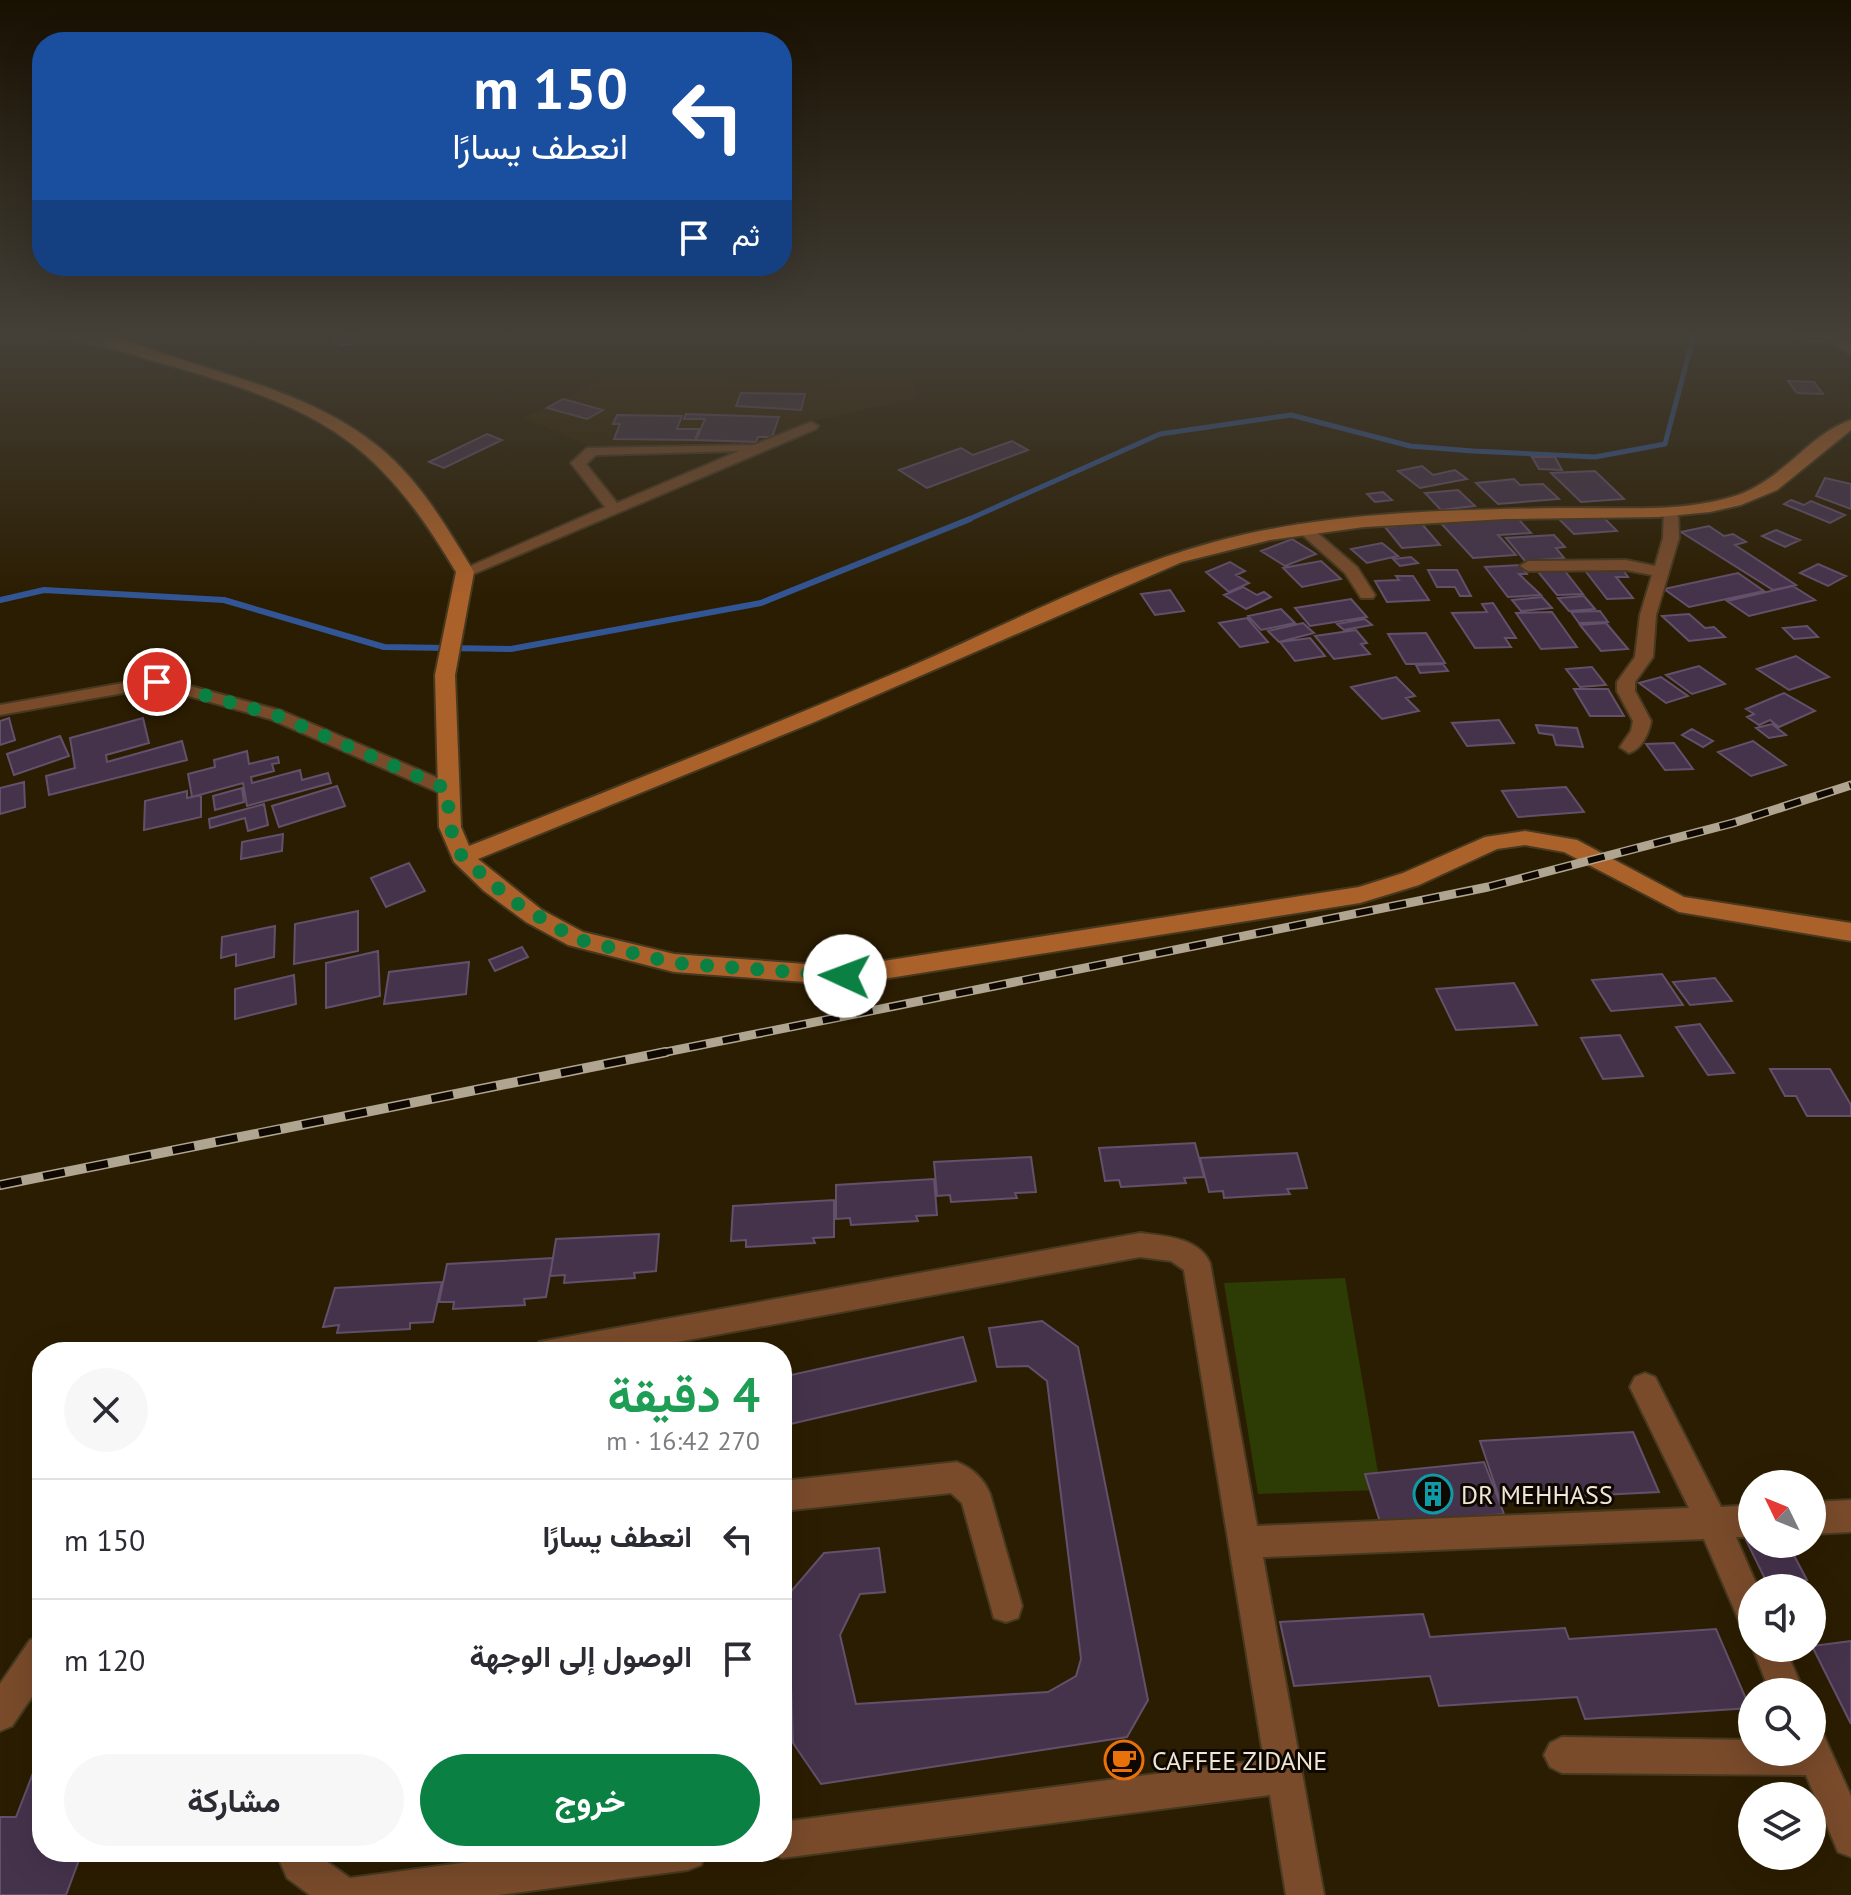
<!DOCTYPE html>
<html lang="ar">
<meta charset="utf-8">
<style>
:root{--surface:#fff;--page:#f7f7f7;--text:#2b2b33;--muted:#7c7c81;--line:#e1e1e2;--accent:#0b8043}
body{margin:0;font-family:"PT Sans",Vazirmatn,sans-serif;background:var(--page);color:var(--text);direction:rtl;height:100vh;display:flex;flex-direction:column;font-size:30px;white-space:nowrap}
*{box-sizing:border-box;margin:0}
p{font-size:26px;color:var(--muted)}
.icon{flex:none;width:44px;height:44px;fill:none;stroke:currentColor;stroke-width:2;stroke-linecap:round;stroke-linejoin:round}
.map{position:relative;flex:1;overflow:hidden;direction:ltr}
.details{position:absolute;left:32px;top:1342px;width:760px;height:520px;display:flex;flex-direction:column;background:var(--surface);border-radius:32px;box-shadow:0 8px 32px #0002;direction:rtl}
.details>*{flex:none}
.top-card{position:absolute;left:32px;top:32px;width:760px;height:244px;border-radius:32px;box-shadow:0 8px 32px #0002;direction:rtl;background:#1a4fa0;color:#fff;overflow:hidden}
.needle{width:52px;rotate:313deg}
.tools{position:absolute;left:1738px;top:1470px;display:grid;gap:16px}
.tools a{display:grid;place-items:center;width:88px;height:88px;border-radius:50%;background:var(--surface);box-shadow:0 8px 32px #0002;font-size:40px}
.pin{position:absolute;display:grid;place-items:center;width:68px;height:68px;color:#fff;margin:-34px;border:4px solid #fff;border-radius:50%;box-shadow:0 2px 8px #0007}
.me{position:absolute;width:88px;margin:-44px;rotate:272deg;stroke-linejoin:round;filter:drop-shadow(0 0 6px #0008)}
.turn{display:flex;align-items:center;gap:28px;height:168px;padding:0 32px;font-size:36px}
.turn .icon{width:104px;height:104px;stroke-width:2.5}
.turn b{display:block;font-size:56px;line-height:68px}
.then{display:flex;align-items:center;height:76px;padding:0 32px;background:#0003;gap:16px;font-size:30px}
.round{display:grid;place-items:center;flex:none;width:84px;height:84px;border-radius:42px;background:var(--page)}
.summary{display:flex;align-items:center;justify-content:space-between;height:136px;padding:0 32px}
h1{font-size:48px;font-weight:700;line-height:60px;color:#1e9e55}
.primary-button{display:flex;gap:16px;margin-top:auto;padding:16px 32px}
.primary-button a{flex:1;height:92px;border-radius:48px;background:var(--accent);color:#fff;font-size:32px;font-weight:700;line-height:92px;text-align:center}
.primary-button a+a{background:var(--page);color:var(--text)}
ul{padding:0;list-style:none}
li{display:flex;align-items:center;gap:24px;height:120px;padding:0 32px;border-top:2px solid var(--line)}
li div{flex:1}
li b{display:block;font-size:30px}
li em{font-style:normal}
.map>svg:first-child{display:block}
</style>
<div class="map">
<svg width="1851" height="1895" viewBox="0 0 1851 1895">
<rect width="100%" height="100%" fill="#2b1d01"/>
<path fill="#342200" d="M910,375L917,398L809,422L755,441L589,446L524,418L605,378L815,385Z"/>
<path fill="#2d3c05" d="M1345,1278L1381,1490L1258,1494L1224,1283Z"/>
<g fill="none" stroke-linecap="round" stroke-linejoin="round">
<path stroke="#325595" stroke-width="5" d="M965,521L1160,434L1291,415L1410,446L1473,451L1595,457L1665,444L1694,334L1691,332"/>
<path stroke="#325595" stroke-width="6" d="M0,600L44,590L224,600L384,647L511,649L761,603L970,519"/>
</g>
<path fill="#45334c" stroke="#63506b" stroke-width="2" d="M1791,332H1818L1830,341L1805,342Z
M356,334L364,340L341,346L332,340Z
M1788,381L1814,382L1823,394L1797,393Z
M741,393L805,394L801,410L736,406Z
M563,399L603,410L587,419L547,408Z
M686,414L779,417L772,437H758L756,442L696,440L705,419H684Z
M617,415L682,416L677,429H699L695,440L614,439L620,424H613Z
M487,434L502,440L444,468L429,462Z
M1012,441L1028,450L927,488L899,470L961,448L973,455Z
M1532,457H1555L1562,470L1539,469Z
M1422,466L1433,475L1455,470L1467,479L1420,488L1398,471Z
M1595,471L1624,499L1581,502L1551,473Z
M1825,478L1851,484V509L1816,496Z
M1514,479L1520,485L1543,484L1559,499L1498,504L1476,483Z
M1458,490L1475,506L1441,510L1425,493Z
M1383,492L1392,500L1375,502L1367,494Z
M1791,500L1804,505L1811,501L1845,515L1830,523L1784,504Z
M1514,514L1531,533L1498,535L1516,555L1473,558L1438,520Z
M1601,515L1617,531L1574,534L1558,518Z
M1422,524L1440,545L1402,548L1385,527Z
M1709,526L1724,536L1733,534L1746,542L1735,545L1796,585L1773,590L1681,532Z
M1776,530L1800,540L1785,547L1762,536Z
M1554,535L1565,547L1556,548L1564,558L1525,561L1506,538Z
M1292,539L1316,554L1285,566L1261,551Z
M1382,543L1398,556L1367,563L1351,549Z
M1411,557L1418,563L1400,566L1393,559Z
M1321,561L1341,579L1302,587L1283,568Z
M1230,562L1245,571L1236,575L1249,583L1229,592L1206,572Z
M1818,564L1846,576L1828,586L1800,573Z
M1521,565L1527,574H1519L1541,595L1508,597L1485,567Z
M1561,566L1583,594L1557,595L1534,567Z
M1620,566L1628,577H1616L1633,598L1607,599L1583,568Z
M1428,570H1457L1471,596H1460L1455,587H1437Z
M1738,573L1764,591L1689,607L1664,589Z
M1396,576H1413L1429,600L1387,602L1375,581L1399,580Z
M1793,586L1815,600L1749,616L1727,601Z
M1243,587L1257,595L1264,592L1271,597L1246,609L1224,595Z
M1170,590L1184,611L1155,615L1141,594Z
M1584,596L1595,609L1569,611L1558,598Z
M1542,597L1552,608L1521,611L1512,600Z
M1351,599L1367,617L1310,626L1295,608Z
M1493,603L1516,638H1505L1511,647L1475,648L1452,613L1487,612L1482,604Z
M1281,609L1295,623L1261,630L1248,616Z
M1600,611L1608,622L1579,623L1571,612Z
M1552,612L1577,647L1541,649L1516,613Z
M1689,614L1705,628L1714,627L1725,637L1689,641L1662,616Z
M1247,618L1268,642L1240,647L1219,623Z
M1365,619L1372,625L1344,630L1337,624Z
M1303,623L1314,633L1279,642L1268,631Z
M1606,623L1628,649L1601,651L1580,625Z
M1807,626L1818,637L1794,639L1783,628Z
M1356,630L1367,643L1361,644L1370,654L1334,659L1315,636Z
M1426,633L1445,663L1406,664L1388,634Z
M1310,638L1325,656L1295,661L1280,642Z
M1796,656L1829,677L1789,690L1757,669Z
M1443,664L1448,671L1420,673L1416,665Z
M1699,666L1725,684L1692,694L1666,675Z
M1592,667L1606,685L1580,687L1566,669Z
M1396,677L1415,696L1406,698L1419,711L1382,719L1351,687Z
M1661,677L1688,696L1666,703L1639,683Z
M1574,689H1608L1624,716H1590Z
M1784,693L1815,711L1779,727L1770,720L1759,725L1747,717L1754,714L1746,709Z
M9,718L15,740L0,745V721Z
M143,718L149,743L106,755L107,762L182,741L187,760L49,795L46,776L75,768L70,738Z
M1499,720L1514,743L1467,746L1452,723Z
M1772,724L1786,735L1769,738L1756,728Z
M1536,725L1577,728L1583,747L1556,745L1553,735L1539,733Z
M1692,729L1713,741L1703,747L1682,735Z
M60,736L69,756L14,775L7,754Z
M1753,741L1786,765L1751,776L1718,752Z
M1674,743L1693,769L1665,770L1646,744Z
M247,751L249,764L278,757L279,763L272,764L274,771L251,777L252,783L300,770L302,780L328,773L331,783L247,806L243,783L192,797L188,774L215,767L214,760Z
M24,782L25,807L0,814V788Z
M337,786L345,806L279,827L272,806Z
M1566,787L1584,812L1518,817L1502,791Z
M242,788L244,802L215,810L213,796Z
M187,791V798L201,795V817L144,830L145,801Z
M264,804L268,825L248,831L245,818L210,828L209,819Z
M283,834L282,851L241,859L242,842Z
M409,863L425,891L386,907L371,878Z
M358,911V951L294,964L295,924Z
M275,926L274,957L236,966V954L221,958L222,937Z
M522,947L528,957L495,971L489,960Z
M378,951L380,996L326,1008V963Z
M469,962L466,994L384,1004L389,972Z
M1662,974L1683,1005L1611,1011L1592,980Z
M294,975L296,1004L235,1019V989Z
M1715,978L1732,1001L1690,1005L1673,982Z
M1514,983L1537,1025L1456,1030L1436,989Z
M1700,1024L1734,1073L1708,1075L1676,1027Z
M1620,1035L1643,1076L1603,1079L1581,1038Z
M1770,1069H1830L1851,1105V1116H1807L1796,1096H1785Z
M1195,1143L1204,1177L1184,1178L1186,1183L1121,1187L1119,1180L1105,1181L1099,1148Z
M1297,1153L1307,1188L1287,1189L1290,1194L1224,1198L1223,1191L1209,1192L1200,1158Z
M1031,1157L1036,1192L1015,1193L1017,1198L951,1202L950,1195L937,1196L934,1162Z
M934,1179L937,1215L916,1216L918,1221L851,1225L850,1218L836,1219V1185Z
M834,1200V1237L813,1238L815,1243L746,1247V1240L731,1241L733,1206Z
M659,1234L656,1271L634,1273L635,1278L564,1283L565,1275L550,1276L556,1239Z
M553,1258L546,1297L524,1299L525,1305L453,1309L454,1302H439L447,1264Z
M442,1282L433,1322L410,1323V1329L337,1333L339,1325L323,1327L335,1288Z
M1042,1321L1078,1347L1148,1700L1127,1737L821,1784L793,1743L788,1595L824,1553L879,1548L885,1592L860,1594L840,1635L856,1704L1048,1692L1076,1676L1081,1659L1047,1381L1028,1366L997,1367L989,1328Z
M963,1337L976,1381L782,1426V1377Z
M1633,1432L1659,1492L1500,1500L1480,1441Z
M1484,1462L1504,1514L1381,1525L1365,1474Z
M1752,1539V1544H1788L1807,1580L1768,1585L1746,1540Z
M1423,1614L1430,1637L1565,1628L1569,1639L1716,1629L1750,1708L1585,1719L1577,1697L1439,1706L1430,1676L1294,1686L1280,1622Z
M1851,1641V1724L1812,1646Z
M42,1750V1852H82L66,1895H0V1817H16Z"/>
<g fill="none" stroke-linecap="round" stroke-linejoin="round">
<g stroke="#47391f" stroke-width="4">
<path id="street" d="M45,332H65L149,353L143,357Z
M1815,332H1829L1851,346V355Z
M811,422L818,426L816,429L471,575L457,572L605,507L571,463L587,448L754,445ZM739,451L617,503L586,464L596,455Z
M1671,507L1678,511L1679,538L1656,615L1653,657L1635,682V691L1651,721C1649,733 1642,749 1629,753L1620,747L1631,731L1633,721L1617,691V682L1635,657L1640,615L1652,575L1626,570L1528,571L1520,566L1528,561L1626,560L1655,566L1663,538L1664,511Z
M1297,524H1307L1357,567L1375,595L1373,598H1361L1345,573L1297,530Z
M157,677L282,711L454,785L457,789L454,793H440L270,719L157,687L0,715V705Z
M1140,1233C1164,1236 1198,1237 1210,1263L1257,1526L1689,1508L1630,1387L1635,1377L1645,1373L1655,1377L1721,1507L1752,1505V1537H1736L1758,1588H1752V1627L1740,1623L1704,1539L1263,1557L1324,1895H1286L1270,1795L782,1858L769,1853L782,1852V1822L1264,1760L1184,1270L1171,1261L1140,1257L623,1352H535L539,1342Z
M957,1462C972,1468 984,1479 990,1494L1022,1606L1018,1618L1006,1622L994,1618L962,1503L951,1493L782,1511V1481Z
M1851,1500V1532L1812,1534V1502Z
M42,1635V1682L12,1726L0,1731V1684L30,1640Z
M1752,1646L1785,1648L1804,1692H1770Z
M1812,1730L1824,1736L1851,1796V1857L1838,1852L1806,1775L1562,1773L1550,1767L1544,1755L1550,1743L1562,1737L1752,1740V1752H1812Z
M276,1852H313L350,1878L544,1852H706L701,1865L688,1870L498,1895H310L287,1878Z"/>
</g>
<g stroke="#47391f" stroke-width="4">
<path id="secondary" d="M91,332H108C200,374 308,384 387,454C423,486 449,531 474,572L455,675L461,827L469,846C615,788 762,730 907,668C1006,625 1110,570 1214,542C1325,512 1444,510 1559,508C1615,507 1673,513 1728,498C1782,484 1806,435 1851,420V430L1777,490L1741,505L1710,512L1658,517L1505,519L1364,527L1270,540L1182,562L812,723L478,859L542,910L583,932L674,954L845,967L1359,887L1403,873L1485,837L1525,831L1577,840L1684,897L1851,923V941L1679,912L1564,852L1525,845L1497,849L1419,885L1360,903L845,985L674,972L568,945L526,922L484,891L454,862L439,827L435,675L456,572C384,451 333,415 199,374C166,363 117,355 91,332Z"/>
</g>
<use href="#street" fill="#794b2b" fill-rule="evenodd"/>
<use href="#secondary" fill="#ab612a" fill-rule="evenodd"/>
<g stroke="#b0a591" stroke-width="9">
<path id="rail-far1" d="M656,1054L1488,887L1733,823L1851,785"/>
</g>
<g stroke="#b0a591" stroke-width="10">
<path id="rail" d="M0,1185L666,1052"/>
</g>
<use href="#rail-far1" stroke="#0e0801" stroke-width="6" stroke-dasharray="17" stroke-linecap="butt"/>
<use href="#rail" stroke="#0e0801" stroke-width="7" stroke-dasharray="22" stroke-linecap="butt"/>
</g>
<linearGradient id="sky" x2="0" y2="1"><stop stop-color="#181001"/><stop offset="0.56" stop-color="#444038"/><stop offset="1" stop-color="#444038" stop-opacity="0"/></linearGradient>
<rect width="1851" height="597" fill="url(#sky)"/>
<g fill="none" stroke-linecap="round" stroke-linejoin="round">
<path stroke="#0b8043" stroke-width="14" stroke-dasharray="0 25.2" d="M157,682L276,715L447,789L450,827L462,857L513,901L576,939L674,963L845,976"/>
</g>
<defs>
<g id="building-ring" transform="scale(2)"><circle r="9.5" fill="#0e0801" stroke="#0f9aa8" stroke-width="1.5"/><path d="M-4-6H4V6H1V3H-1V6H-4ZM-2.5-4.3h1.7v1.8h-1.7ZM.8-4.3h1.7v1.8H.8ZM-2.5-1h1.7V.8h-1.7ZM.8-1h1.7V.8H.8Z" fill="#0f9aa8"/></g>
<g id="cafe-ring" transform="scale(2)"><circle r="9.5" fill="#0e0801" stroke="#e8710a" stroke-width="1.5"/><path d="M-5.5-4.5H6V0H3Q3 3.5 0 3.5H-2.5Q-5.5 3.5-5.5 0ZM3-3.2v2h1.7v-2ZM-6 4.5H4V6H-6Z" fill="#e8710a"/></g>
</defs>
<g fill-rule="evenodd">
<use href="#building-ring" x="1433" y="1494"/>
<use href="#cafe-ring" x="1124" y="1760"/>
</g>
<g text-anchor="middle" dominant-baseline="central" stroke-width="6" stroke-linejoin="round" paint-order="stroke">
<g font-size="26" fill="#f0e6d6" stroke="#0e0801" text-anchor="start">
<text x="1461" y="1494">DR MEHHASS</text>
<text x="1152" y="1760">CAFFEE ZIDANE</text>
</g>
</g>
</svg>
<div class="tools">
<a><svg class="needle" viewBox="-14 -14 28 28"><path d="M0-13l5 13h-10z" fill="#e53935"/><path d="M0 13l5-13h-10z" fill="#7c7c81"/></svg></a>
<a><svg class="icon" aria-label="sound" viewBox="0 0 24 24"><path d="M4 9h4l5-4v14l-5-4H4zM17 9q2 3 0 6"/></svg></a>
<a><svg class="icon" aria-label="search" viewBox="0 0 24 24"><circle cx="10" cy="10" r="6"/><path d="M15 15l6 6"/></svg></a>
<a><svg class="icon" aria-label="layers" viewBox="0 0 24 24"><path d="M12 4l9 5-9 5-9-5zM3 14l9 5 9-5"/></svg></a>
</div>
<div class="pin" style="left:157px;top:682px;background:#d93025"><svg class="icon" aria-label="arrive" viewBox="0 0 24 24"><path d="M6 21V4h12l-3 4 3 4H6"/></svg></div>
<svg class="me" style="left:845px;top:976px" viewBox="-20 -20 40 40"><circle r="19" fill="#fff"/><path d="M0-13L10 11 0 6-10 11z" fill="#0b8043"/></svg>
<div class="top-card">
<div class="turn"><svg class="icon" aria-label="left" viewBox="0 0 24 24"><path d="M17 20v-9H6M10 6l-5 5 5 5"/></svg><div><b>150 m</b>انعطف يسارًا</div></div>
<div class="then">ثم<svg class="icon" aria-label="arrive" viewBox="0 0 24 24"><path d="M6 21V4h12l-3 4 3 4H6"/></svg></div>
</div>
<section class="details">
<div class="summary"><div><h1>4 دقيقة</h1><p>270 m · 16:42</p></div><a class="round"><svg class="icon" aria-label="close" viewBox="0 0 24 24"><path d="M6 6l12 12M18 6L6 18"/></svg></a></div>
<ul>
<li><svg class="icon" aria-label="left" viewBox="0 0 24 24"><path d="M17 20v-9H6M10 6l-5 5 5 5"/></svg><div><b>انعطف يسارًا</b></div><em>150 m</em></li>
<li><svg class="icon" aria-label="arrive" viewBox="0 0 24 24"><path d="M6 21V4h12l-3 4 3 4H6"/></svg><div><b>الوصول إلى الوجهة</b></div><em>120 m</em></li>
</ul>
<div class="primary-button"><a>خروج</a><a>مشاركة</a></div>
</section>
</div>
